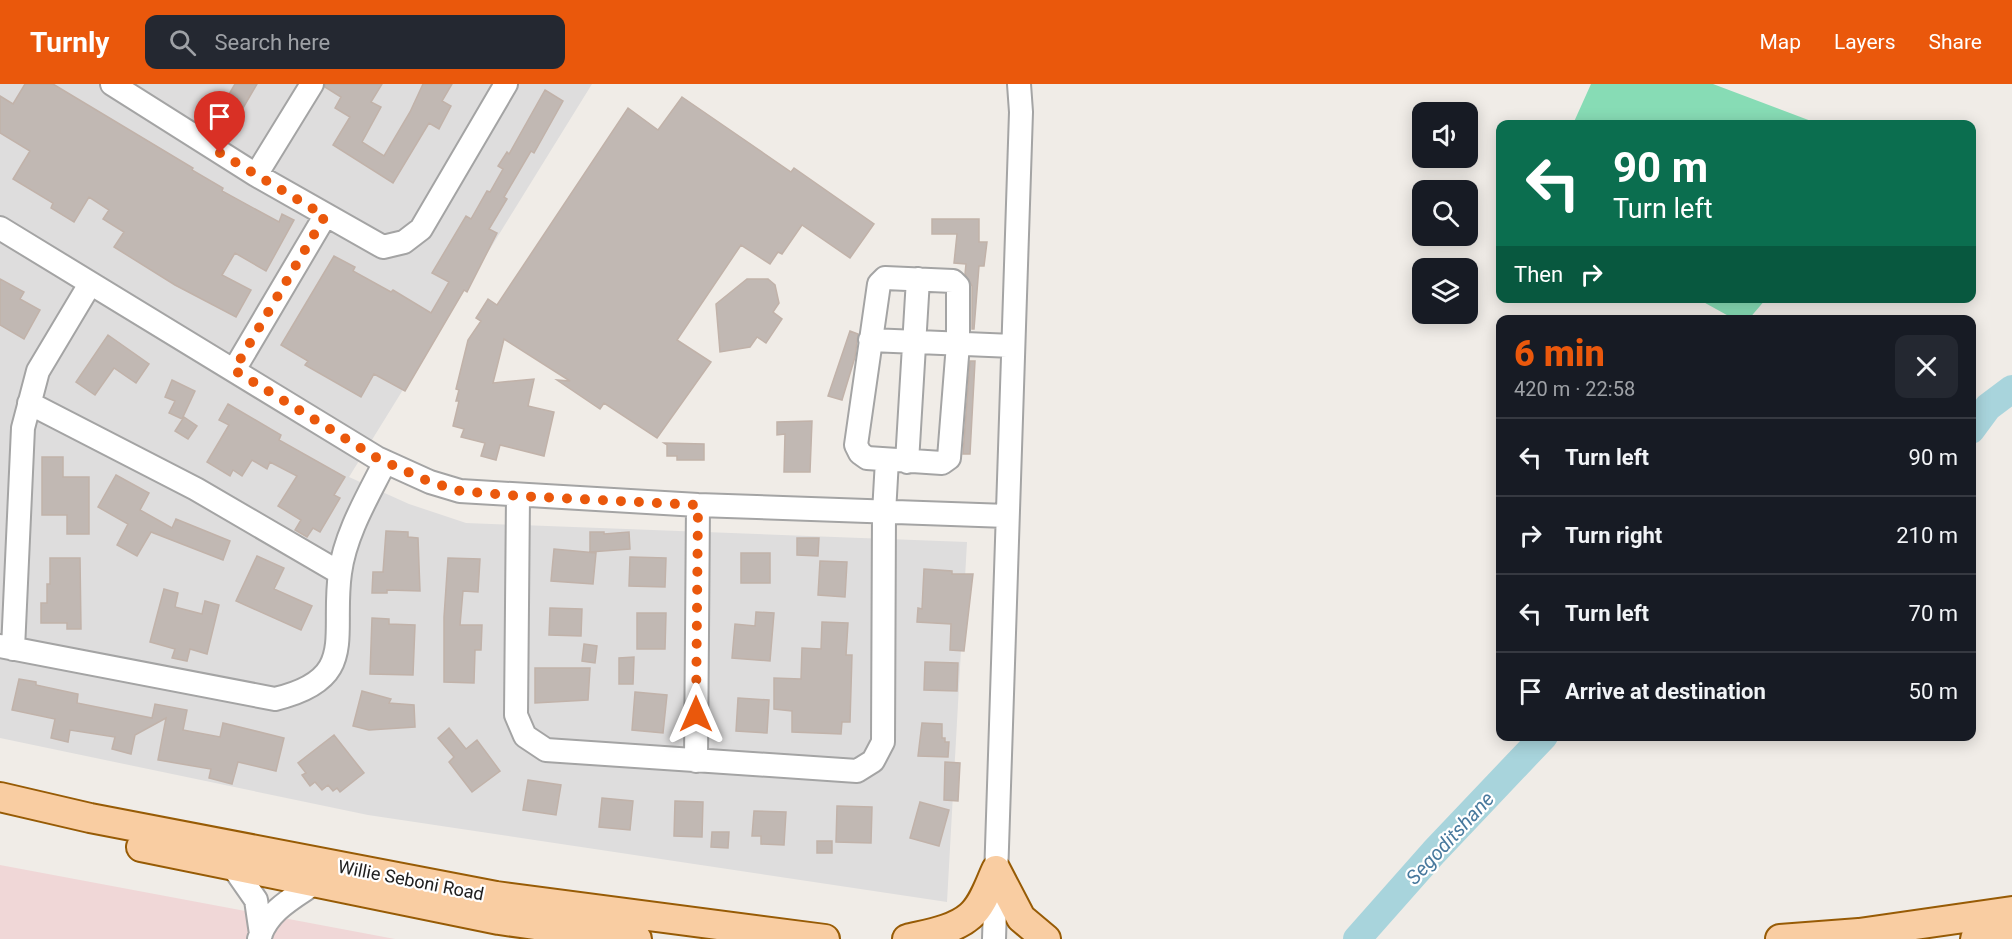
<!DOCTYPE html>
<meta charset="utf-8">
<style>
:root{--surface:#171b24;--page:#242831;--text:#f1f3f6;--muted:#9ea1a6;--line:#363941;--accent:#ea580c}
body{margin:0;font-family:Roboto,sans-serif;background:var(--page);color:var(--text);height:100vh;display:flex;flex-direction:column;font-size:22px;white-space:nowrap}
*{box-sizing:border-box;margin:0}
p{font-size:20px;color:var(--muted)}
.icon{flex:none;width:33px;height:33px;fill:none;stroke:currentColor;stroke-width:2;stroke-linecap:round;stroke-linejoin:round}
.map{position:relative;flex:1;overflow:hidden}
.details{position:absolute;left:1496px;top:231px;width:480px;height:426px;display:flex;flex-direction:column;background:var(--surface);border-radius:12px;box-shadow:0 3px 15px #0003}
.details>*{flex:none}
.banner{position:absolute;left:1496px;top:36px;width:480px;height:183px;border-radius:12px;box-shadow:0 3px 15px #0003;background:#0b6e4f;color:#fff;overflow:hidden}
.buttons{position:absolute;left:1412px;top:18px;display:grid;gap:12px}
.buttons a{display:grid;place-items:center;width:66px;height:66px;border-radius:12px;background:var(--surface);box-shadow:0 3px 15px #0003;font-size:30px}
.pin{position:absolute;display:grid;place-items:center;width:51px;height:51px;color:#fff;margin:-62px -26px;border-radius:50% 50% 50% 0;rotate:-45deg;box-shadow:0 0 6px #0007}
.pin .icon{rotate:45deg}
.me{position:absolute;width:66px;margin:-33px;rotate:0deg;stroke-linejoin:round;filter:drop-shadow(0 0 4px #0008)}
.turn{display:flex;align-items:center;gap:21px;height:126px;padding:0 18px;font-size:27px}
.turn .icon{width:78px;height:78px;stroke-width:2.5}
.turn b{display:block;font-size:42px;line-height:51px}
.then{display:flex;align-items:center;height:57px;padding:0 18px;background:#0003;gap:12px;font-size:22px}
.round{display:grid;place-items:center;flex:none;width:63px;height:63px;border-radius:12px;background:var(--page)}
.overview{display:flex;align-items:center;justify-content:space-between;height:102px;padding:0 18px}
h1{font-size:36px;font-weight:800;line-height:45px;color:var(--accent)}
ul{padding:0;list-style:none}
li{display:flex;align-items:center;gap:18px;height:78px;padding:0 18px;border-top:2px solid var(--line)}
li div{flex:1}
li b{display:block;font-size:22px}
li em{font-style:normal}
header{display:flex;align-items:center;gap:36px;box-sizing:border-box;height:84px;padding:0 30px;background:var(--accent);color:#fff}
header strong{font-size:28px}
nav{display:flex;gap:33px;margin-inline-start:auto;font-size:21px}
.search{width:420px;height:54px;background:var(--page);display:flex;align-items:center;gap:15px;box-sizing:border-box;padding:0 21px;border-radius:12px;color:var(--muted);font-size:22px}
.map>svg:first-child{display:block}
</style>
<header>
<strong>Turnly</strong>
<div class="search"><svg class="icon" aria-label="search" viewBox="0 0 24 24"><circle cx="10" cy="10" r="6"/><path d="M15 15l6 6"/></svg>Search here</div>
<nav><a>Map</a><a>Layers</a><a>Share</a></nav>
</header>
<div class="map">
<svg width="2012" height="855" viewBox="0 0 2012 855">
<rect width="100%" height="100%" fill="#f0ece7"/>
<path fill="#dedddd" d="M0,0H592L349,393L409,420L466,439L967,458L947,818L368,731L0,654Z"/>
<path fill="#f0d7d7" d="M0,781L395,855H0Z"/>
<path fill="#87dcb5" d="M1591,0H1713L1819,40H1573Z
M1698,215H1766L1748,236L1734,235Z"/>
<g fill="none" stroke-linecap="round" stroke-linejoin="round">
<path stroke="#a8d4dc" stroke-width="28" d="M1971,346L1988,323L2012,305
M1357,855L1434,768L1544,652"/>
</g>
<path fill="#c1b8b3" stroke="#c1b2a9" stroke-width="1.5" d="M25,0H53L193,84L192,86L223,104L222,107L279,138L282,130L294,136L266,187L235,169L222,191L251,206L236,233L175,201L114,163L124,148L103,135L109,126L89,113L74,138L51,124L53,119L13,95L30,67L0,49V12L13,20Z
M235,0H257L229,48L201,31L214,11L225,17Z
M325,0H382L371,18L381,23L362,58L384,72L410,28L423,0H452L442,17L451,22L439,45L429,39L393,99L333,61L350,33L335,24L341,13L325,3Z
M545,6L563,17L534,69L531,67L504,113L507,115L489,145L497,149L467,208L464,206L405,307L374,290L361,313L305,281L308,277L281,261L334,172L355,183L353,187L391,208L393,206L431,229L449,198L432,189L466,132L471,135L487,107L490,108L503,85L498,82L507,68L509,70Z
M682,13L791,88L794,84L874,140L850,174L802,141L782,170L778,168L770,180L741,161L677,256L711,278L657,354L604,319L600,325L557,296L570,297L504,255L493,299L534,295L528,322L554,328L544,372L500,361L496,376L481,372L485,359L461,353L464,345L453,342L459,317H456L459,306L456,305L468,256L481,237L476,234L488,215L497,221L628,24L658,46Z
M932,135H979V158H987L984,182H979L974,245H972V202L965,190L966,180L954,179L957,150H932Z
M0,195L24,208L20,215L40,226L24,255L0,241Z
M747,195H768L775,201L779,219L773,228L782,235L766,259L757,253L750,263L720,268L716,220Z
M850,247L858,250L855,273L842,316L828,312Z
M108,251L149,280L136,299L114,284L95,311L76,298Z
M970,277H975L970,370H963Z
M172,296L195,307L182,335L169,329L175,317L165,313Z
M228,320L281,351L279,356L345,393L334,411L340,414L320,448L313,444L307,453L295,446L301,436L278,422L297,392L270,378L267,385L252,376L242,392L233,386L230,392L207,378L229,341L219,336Z
M184,333L197,342L188,355L175,347Z
M812,337L810,388H784L785,350L777,351V338Z
M664,359L704,360V376H677V372H667V361Z
M42,373H63V393H89V450H67V431H42Z
M116,391L149,409L140,426L172,444L176,435L230,457L223,476L151,448L137,472L117,461L128,440L98,423Z
M386,447L408,448V453L418,454L420,507L387,506V509H372L373,488H383Z
M590,448H604V450L629,448L630,465L590,468Z
M797,454H819L818,472L797,471Z
M554,465L596,469L593,500L551,497Z
M741,469H770V499H741Z
M257,472L284,484L274,505L312,522L301,546L236,517Z
M630,473L666,474L665,503L629,502Z
M50,474H80L81,545H67V539H41V519H47V500H50Z
M448,474L480,475L478,508L463,507L460,541H482L481,566H475L474,599L444,598V533Z
M820,477L847,478L845,513L818,511Z
M924,485L952,487V490H973L964,567L950,566L951,540L917,538L918,524L922,525Z
M164,505L178,509L175,523L202,530L205,517L219,521L207,570L190,565L187,577L172,574L175,565L150,558Z
M550,524L582,525L581,552L549,551Z
M756,528L774,529L770,577L732,574L735,540L755,542Z
M637,529H666L665,565H637Z
M372,534L389,535V540L415,541L413,591L370,590Z
M822,538L848,539L846,571H852L850,638H842L841,650L792,648V627L774,625V594L801,595L802,564L821,565Z
M584,560L597,562L595,579L582,577Z
M634,573L633,600H619V574Z
M925,578L958,579L957,607L924,606Z
M535,584H590L588,616L535,619Z
M19,595L36,598V601L78,610L77,619L152,634L155,620L187,626L183,646L220,653L223,639L284,654L276,687L238,678L232,700L209,694L211,685L158,676L166,634L135,651L131,670L112,665L115,653L70,646L68,658L51,654L55,635L12,626Z
M362,607L391,615L389,619L414,621L415,643L369,646L353,642Z
M635,608L667,611L663,649L632,646Z
M738,614L769,616L767,649L736,647Z
M922,639L942,640V654H945V658H949L948,673L918,672Z
M449,644L466,665L477,656L500,687L472,708L449,678L454,673L438,654Z
M334,651L364,689L340,708L337,704L333,707L328,701L322,706L315,698L310,702L302,691L306,689L298,679Z
M945,678L960,679L958,717L944,716Z
M528,696L561,701L556,731L523,726Z
M602,714L633,717L630,746L599,743Z
M675,717L703,718L702,753L674,752Z
M920,718L949,726L939,762L910,754Z
M837,722L872,723L871,759L836,758Z
M754,727L786,728L784,761L761,760V752H752Z
M712,748H729L728,764L711,763Z
M817,757H832V769H817Z"/>
<g fill="none" stroke-linecap="round" stroke-linejoin="round">
<g stroke="#a4a4a4" stroke-width="26">
<path id="minor" d="M112,0L256,91L383,163L404,158L421,145L506,0
M256,91L312,0
M0,144L377,374L430,398L460,407L698,421L1007,432
M885,194L953,197L958,202V260L949,374L942,379L867,374L860,369L856,361L879,200Z
M870,256L1013,262
M234,286L325,132
M29,319L196,405L340,489
M907,378L918,195
M518,412L516,631L525,652L546,666L857,687L873,677L883,658L884,429L887,376
M0,562L275,615C359,595 331,553 340,489C345,450 368,412 385,378
M13,565L23,344L38,287L90,200
M696,677L698,421
M233,783L256,816L261,850
M259,855C267,827 293,814 315,799
M994,855L1021,28L1019,0"/>
</g>
<g stroke="#975b05" stroke-width="32">
<path id="major" d="M0,713L90,734L496,812L825,855
M141,763L499,836L637,855
M996,786L1021,834L1046,855
M907,855C927,850 954,846 970,832C983,821 989,801 996,786
M1780,855L1859,849L2012,827
M1975,855L2012,850"/>
</g>
<use href="#minor" stroke="#fff" stroke-width="22"/>
<use href="#major" stroke="#f9cda2" stroke-width="28"/>
</g>
<g fill="none" stroke-linecap="round" stroke-linejoin="round">
<path stroke="#ea580c" stroke-width="10" stroke-dasharray="0 18" d="M220,69L325,132L234,286L377,374L430,398L460,407L518,412L698,421L696,630"/>
</g>
<g text-anchor="middle" dominant-baseline="central" stroke-width="4.5" stroke-linejoin="round" paint-order="stroke">
<g font-size="18" fill="#202020" stroke="#fff">
<text transform="translate(411 796) rotate(11)">Willie Seboni Road</text>
</g>
<g font-size="20" font-style="italic" fill="#48799d" stroke="#fff">
<text transform="translate(1450 754) rotate(-47)">Segoditshane</text>
</g>
</g>
</svg>
<div class="buttons">
<a><svg class="icon" aria-label="sound" viewBox="0 0 24 24"><path d="M4 9h4l5-4v14l-5-4H4zM17 9q2 3 0 6"/></svg></a>
<a><svg class="icon" aria-label="search" viewBox="0 0 24 24"><circle cx="10" cy="10" r="6"/><path d="M15 15l6 6"/></svg></a>
<a><svg class="icon" aria-label="layers" viewBox="0 0 24 24"><path d="M12 4l9 5-9 5-9-5zM3 14l9 5 9-5"/></svg></a>
</div>
<div class="pin" style="left:220px;top:69px;background:#d93025"><svg class="icon" aria-label="arrive" viewBox="0 0 24 24"><path d="M6 21V4h12l-3 4 3 4H6"/></svg></div>
<svg class="me" style="left:696px;top:630px" viewBox="-20 -20 40 40"><path d="M0-17L14 15 0 8-14 15z" fill="#ea580c" stroke="#fff" stroke-width="4"/></svg>
<div class="banner">
<div class="turn"><svg class="icon" aria-label="left" viewBox="0 0 24 24"><path d="M17 20v-9H6M10 6l-5 5 5 5"/></svg><div><b>90 m</b>Turn left</div></div>
<div class="then">Then<svg class="icon" aria-label="right" viewBox="0 0 24 24"><path d="M7 20v-9h11M14 6l5 5-5 5"/></svg></div>
</div>
<section class="details">
<div class="overview"><div><h1>6 min</h1><p>420 m · 22:58</p></div><a class="round"><svg class="icon" aria-label="close" viewBox="0 0 24 24"><path d="M6 6l12 12M18 6L6 18"/></svg></a></div>
<ul>
<li><svg class="icon" aria-label="left" viewBox="0 0 24 24"><path d="M17 20v-9H6M10 6l-5 5 5 5"/></svg><div><b>Turn left</b></div><em>90 m</em></li>
<li><svg class="icon" aria-label="right" viewBox="0 0 24 24"><path d="M7 20v-9h11M14 6l5 5-5 5"/></svg><div><b>Turn right</b></div><em>210 m</em></li>
<li><svg class="icon" aria-label="left" viewBox="0 0 24 24"><path d="M17 20v-9H6M10 6l-5 5 5 5"/></svg><div><b>Turn left</b></div><em>70 m</em></li>
<li><svg class="icon" aria-label="arrive" viewBox="0 0 24 24"><path d="M6 21V4h12l-3 4 3 4H6"/></svg><div><b>Arrive at destination</b></div><em>50 m</em></li>
</ul>
</section>
</div>
